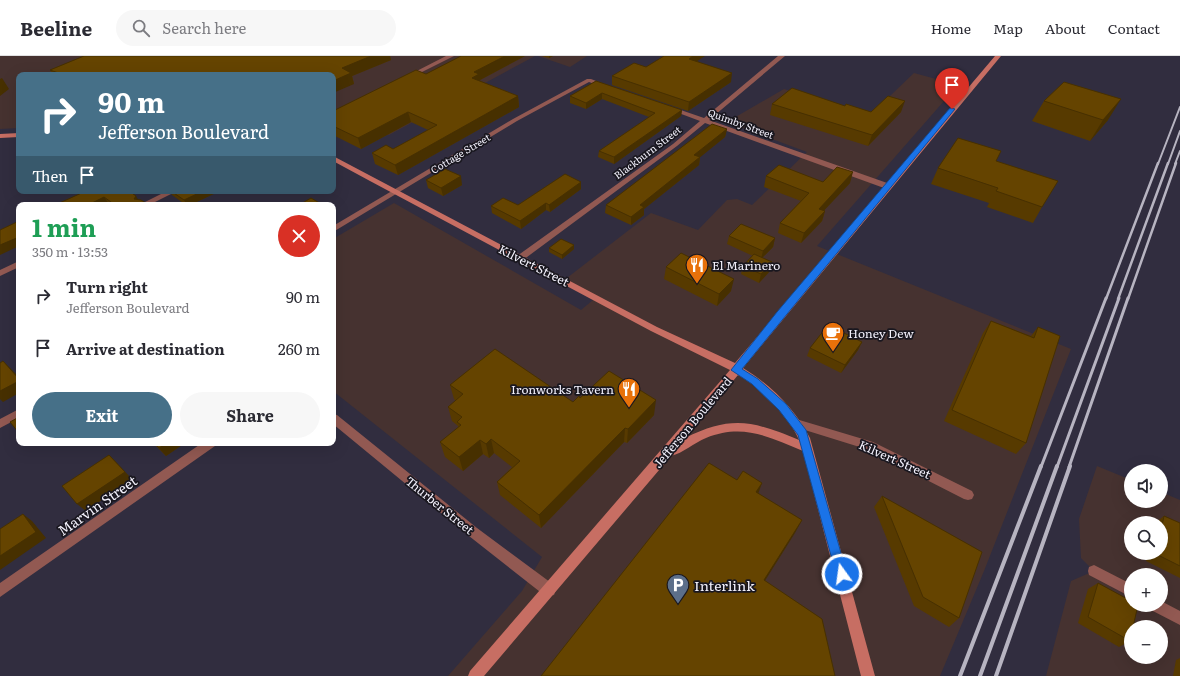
<!DOCTYPE html>
<meta charset="utf-8">
<style>
:root{--surface:#fff;--page:#f7f7f7;--text:#2b2b33;--muted:#7c7c81;--line:#e1e1e2;--accent:#467088}
body{margin:0;font-family:Literata,serif;background:var(--page);color:var(--text);height:100vh;display:flex;flex-direction:column;font-size:15px;white-space:nowrap}
*{box-sizing:border-box;margin:0}
p{font-size:13px;color:var(--muted)}
.icon{flex:none;width:22px;height:22px;fill:none;stroke:currentColor;stroke-width:2;stroke-linecap:round;stroke-linejoin:round}
.map{position:relative;flex:1;overflow:hidden}
.side{position:absolute;left:16px;top:146px;width:320px;height:244px;display:flex;flex-direction:column;background:var(--surface);border-radius:8px;box-shadow:0 4px 16px #0002}
.side>*{flex:none}
.banner{position:absolute;left:16px;top:16px;width:320px;height:122px;border-radius:8px;box-shadow:0 4px 16px #0002;background:#467088;color:#fff;overflow:hidden}
.buttons{position:absolute;left:1124px;top:408px;display:grid;gap:8px}
.buttons a{display:grid;place-items:center;width:44px;height:44px;border-radius:50%;background:var(--surface);box-shadow:0 4px 16px #0002;font-size:20px}
.pin{position:absolute;display:grid;place-items:center;width:34px;height:34px;color:#fff;margin:-41px -17px;border-radius:50% 50% 50% 0;rotate:-45deg;box-shadow:0 0 4px #0007}
.pin .icon{rotate:45deg}
.me{position:absolute;width:44px;margin:-22px;rotate:346deg;stroke-linejoin:round;filter:drop-shadow(0 0 3px #0008)}
.turn{display:flex;align-items:center;gap:14px;height:84px;padding:0 16px;font-size:18px}
.turn .icon{width:52px;height:52px;stroke-width:2.5}
.turn b{display:block;font-size:28px;line-height:34px}
.then{display:flex;align-items:center;height:38px;padding:0 16px;background:#0003;gap:8px;font-size:15px}
.round{display:grid;place-items:center;flex:none;width:42px;height:42px;border-radius:21px;background:var(--page)}
.overview{display:flex;align-items:center;justify-content:space-between;height:68px;padding:0 16px}
h1{font-size:24px;font-weight:700;line-height:30px;color:#1e9e55}
.action{display:flex;gap:8px;margin-top:auto;padding:8px 16px}
.action a{flex:1;height:46px;border-radius:24px;background:var(--accent);color:#fff;font-size:16px;font-weight:700;line-height:46px;text-align:center}
.action a+a{background:var(--page);color:var(--text)}
ul{padding:0;list-style:none}
li{display:flex;align-items:center;gap:12px;height:52px;padding:0 16px}
li div{flex:1}
li b{display:block;font-size:15px}
li em{font-style:normal}
header{display:flex;align-items:center;gap:24px;box-sizing:border-box;height:56px;padding:0 20px;background:var(--surface);border-bottom:1px solid var(--line)}
header strong{font-size:19px}
nav{display:flex;gap:22px;margin-inline-start:auto;font-size:14px}
.search{width:280px;height:36px;background:var(--page);display:flex;align-items:center;gap:10px;box-sizing:border-box;padding:0 14px;border-radius:22px;color:var(--muted);font-size:15px}
.map>svg:first-child{display:block}
</style>
<header>
<strong>Beeline</strong>
<div class="search"><svg class="icon" aria-label="search" viewBox="0 0 24 24"><circle cx="10" cy="10" r="6"/><path d="M15 15l6 6"/></svg>Search here</div>
<nav><a>Home</a><a>Map</a><a>About</a><a>Contact</a></nav>
</header>
<div class="map">
<svg width="1180" height="620" viewBox="0 0 1180 620">
<rect width="100%" height="100%" fill="#312d3f"/>
<path fill="#463230" fill-rule="evenodd" d="M0,0H535L389,79L342,57L333,61V19H19V72L0,73Z
M538,0H587L570,11Z
M914,17L958,29L817,190L1071,293L984,515L940,620H448L522,535L542,501L333,335V183L394,147L581,254L593,244L563,225L651,157L698,174L727,144L737,143L752,149L807,96L727,66L784,33L868,61Z
M1097,410L1131,424V445H1161V436L1180,444V620H1046L1071,525L1094,515L1081,502L1079,463ZM1131,467H1161V497H1131ZM1131,519H1161V549H1131ZM1131,571H1161V601H1131Z"/>
<g fill="none" stroke-linecap="round" stroke-linejoin="round">
<path fill="#925952" fill-rule="evenodd" d="M446,0H454L410,22L405,21Z
M778,0H785L709,64L890,128V132H884L705,67L677,90L523,204H517L516,202L517,200L673,88L700,65L668,53V51H672L704,62Z
M587,23H591L609,30L606,32L589,26L517,65L333,176V170L513,63Z
M167,135H177L149,149H139Z
M19,205V211L0,220V214Z
M19,353V362L0,372V363Z
M333,358L337,359L477,472L554,529L556,534L554,539L549,540L544,539L469,480L333,368Z
M796,363L873,386L972,435L974,439L972,443L968,444L964,443L866,393L792,370L791,367L792,364Z
M202,387H217L215,390L0,541V527Z
M1094,509L1131,528V541L1089,519L1088,515L1089,511Z
M1161,545L1180,555V569L1151,554L1149,549H1161Z"/>
<path fill="#c76e63" fill-rule="evenodd" d="M995,0H1001L743,312C771,329 795,353 810,382L875,620H861L803,395C769,381 743,367 706,382C694,387 683,397 671,400L484,620H468L470,615L730,314L651,275L370,125L333,105V100L657,271L735,307ZM738,319C760,330 789,360 799,384C753,365 732,359 685,382Z
M19,77V81L0,82V78Z"/>
<path stroke="#b7b4c1" stroke-width="2" d="M1158,108L1180,51
M1168,108L1180,75
M1175,108L1180,95"/>
<path stroke="#b7b4c1" stroke-width="2.5" d="M1106,243L1158,107
M1118,243L1168,107
M1128,243L1176,107"/>
<path stroke="#b7b4c1" stroke-width="3" d="M1041,411L1106,242
M1057,411L1119,242
M1069,411L1128,242"/>
<path stroke="#b7b4c1" stroke-width="4" d="M960,620L1041,410
M980,620L1057,410
M996,620L1070,410"/>
</g>
<path fill="#573a00" d="M84,0H390L391,4L352,20L354,28L333,19H53L50,14Z
M460,0H525L480,24V25L518,40L519,51L398,119L375,108L372,97L393,93L428,74L411,66L361,93L333,79V55L426,18L460,1Z
M542,0H553L549,2Z
M697,5L731,26L688,55L612,29V20L646,11Z
M596,25L682,54L681,60L614,108L598,101L599,95L649,61L602,43L586,53L570,47V40Z
M1044,45L1108,64L1090,85L1032,65Z
M772,48L845,50L871,56H901L868,90L770,59Z
M727,73L725,81L700,101L699,109L644,153V159L631,169L605,157L606,149Z
M996,105L1042,151L1033,167L987,151L989,147L931,128L938,112Z
M766,120L823,126L850,127L824,154L825,155L822,165L801,187L778,177L780,167L801,145L764,131Z
M426,124L462,129L443,140L428,132Z
M581,126V133L550,156L546,154L521,173L492,157L491,150L518,149Z
M86,135L138,143L149,149H110Z
M169,135H220L190,149H186L172,139Z
M729,180L775,182L773,191L762,202L772,206L770,215L759,227L741,218L743,210L753,200L727,188Z
M549,192L574,193L562,203L549,196Z
M666,211L731,235L717,250L664,223Z
M991,265L1031,280L1038,271L1026,387L1016,398L944,365L983,277Z
M862,286L858,294L841,317L807,300L810,292Z
M450,329L573,346L580,342L654,359L627,387L624,386L541,472L500,439L497,426L512,411L494,397L489,402L483,398L463,415L445,401L440,386L458,372V370L452,365L448,351L456,345L454,343Z
M153,387H185L166,400Z
M882,440L959,562L949,571L914,550L874,451Z
M1164,460L1180,467V522L1146,505L1148,497H1161V467H1155Z
M1098,527L1130,585L1119,591L1078,567L1088,533Z
M1180,602V620H1173L1176,604Z"/>
<path fill="#473000" d="M371,0H390L391,4L352,20L354,28L333,37V25L342,12Z
M505,0H525L480,24L481,28L472,22L474,16Z
M549,0H553L549,2Z
M693,0H705L688,11L689,3Z
M732,17L731,26L688,55L689,46Z
M2,22L9,33L0,40V23Z
M602,37V43L586,53V47Z
M518,40L519,51L398,119L395,109Z
M1121,43L1108,64L1090,85L1103,64Z
M905,45L901,56L868,90L872,79Z
M682,54L681,60L614,108V101Z
M408,56L411,66L361,93L358,82Z
M727,73L725,81L693,107L694,99Z
M700,101L699,109L644,153V159L631,169V161L640,149Z
M853,116L850,127L816,163L819,153Z
M461,120L462,129L443,140L441,132Z
M581,126V133L550,156L549,149Z
M203,135H220L190,149H187L184,144Z
M136,140L140,147L134,143Z
M104,141L109,148L107,149H88Z
M546,147V154L521,173L520,165Z
M825,155L822,165L801,187L804,177Z
M19,181V190L0,199V189Z
M775,182L773,191L761,203L763,195Z
M574,189V193L562,203V199Z
M772,206L770,215L759,227L761,218Z
M734,223L731,235L717,250L719,238Z
M862,286L858,294L841,317L845,309Z
M3,305L19,321V323Z
M19,325V337L3,346L0,343V335Z
M656,344L654,359L627,387L628,373Z
M625,372L624,386L541,472L539,459Z
M491,383L494,397L489,402L486,388Z
M480,384L483,398L463,415L459,401Z
M167,387H185L166,400L159,392Z
M109,399L132,423L86,455L77,448Z
M762,427L757,441L756,436Z
M23,458L32,465L46,482L0,514V500Z
M802,464L795,477L758,536L764,524Z"/>
<path fill="#654400" stroke="#473000" d="M84,0H371L342,12L351,17L333,25V19H64L50,14Z
M461,0H505L474,16L479,18L472,22L518,40L395,109L372,97L386,89L393,93L437,69L408,56L358,82L333,70V55L416,14L426,18Z
M664,0H693L689,3L732,17L689,46L612,20L634,7L646,11Z
M596,25L682,54L614,101L599,95L655,57L602,37L586,47L570,40Z
M1064,26L1121,43L1103,64L1044,45Z
M792,32L845,50L846,48L871,56L888,40L905,45L872,79L772,48Z
M712,68L727,73L694,99L700,101L640,149L644,151L631,161L606,149Z
M958,82L1001,95L996,105L1058,125L1042,151L996,135L998,132L938,112Z
M779,109L823,126L837,111L853,116L819,153L825,155L804,177L780,167L809,137L766,120Z
M445,113L461,120L441,132L426,124Z
M565,118L581,126L549,149L546,147L520,165L491,150L503,142L518,149Z
M86,135H129L136,140L134,143L141,144L149,149H115L104,141L88,149H55Z
M171,135H203L184,144Z
M311,142L323,149H299Z
M19,165V181L0,189V174Z
M741,168L775,182L763,195L729,180Z
M561,183L574,189L562,199L549,192Z
M681,197L734,223L719,238L666,211Z
M754,198L772,206L761,218L743,210Z
M991,265L1034,282L1038,271L1060,280L1026,387L952,354Z
M828,269L862,286L845,309L810,292Z
M495,293L573,346L579,340L580,342L609,315L656,344L628,373L625,372L539,459L497,426L520,405L491,383L486,388L480,384L459,401L440,386L461,369L457,366L462,361L448,351L463,338L450,329Z
M3,305L19,323V325L0,335V307Z
M19,361V377L10,366Z
M154,387H167L159,392Z
M109,399L125,416L77,448L62,430Z
M709,407L737,424L743,415L762,427L756,436L802,464L764,524L822,563L835,620H541Z
M882,440L982,496L959,562L923,541Z
M23,458L36,476L0,500V473Z
M1164,460L1180,467V510L1156,498V497H1161V475Z
M1098,527L1131,545V549H1138L1133,571H1131V581L1130,585L1088,561Z"/>
<path fill="#1a73e8" stroke="#114b97" d="M950,52L955,53L742,313L758,323L786,348L806,374L847,518L846,522L842,523L837,522L836,518L798,379L779,354L752,328L731,314L777,256Z"/>
<defs>
<g id="restaurant-pin" transform="scale(1.15)"><path d="M0 17L-7.5 6A9.5 9.5 0 1 1 7.5 6Z" fill="#e8710a" stroke="#19171f"/><path d="M-5-6h1v4h1v-4h1v4h1v-4h1v5L-1.5 .5V6h-2V.5L-5-1ZM5-6V6H3V1.5H1.5Q1.5-4 5-6Z" fill="#fff"/></g>
<g id="cafe-pin" transform="scale(1.15)"><path d="M0 17L-7.5 6A9.5 9.5 0 1 1 7.5 6Z" fill="#e8710a" stroke="#19171f"/><path d="M-5.5-4.5H6V0H3Q3 3.5 0 3.5H-2.5Q-5.5 3.5-5.5 0ZM3-3.2v2h1.7v-2ZM-6 4.5H4V6H-6Z" fill="#fff"/></g>
<g id="parking-pin" transform="scale(1.15)"><path d="M0 17L-7.5 6A9.5 9.5 0 1 1 7.5 6Z" fill="#5c6f8a" stroke="#19171f"/><path d="M-3.5-5.5H1a3.5 3.5 0 0 1 0 7H-1V5.5H-3.5ZM-1-3.4V-.6H.8a1.4 1.4 0 0 0 0-2.8Z" fill="#fff"/></g>
</defs>
<g fill-rule="evenodd">
<use href="#restaurant-pin" x="697" y="209"/>
<use href="#cafe-pin" x="833" y="277"/>
<use href="#restaurant-pin" x="629" y="333"/>
<use href="#parking-pin" x="678" y="529"/>
</g>
<g text-anchor="middle" dominant-baseline="central" stroke-width="3.5" stroke-linejoin="round" paint-order="stroke">
<g font-size="10" fill="#f3f1fc" stroke="#19171f">
<text transform="translate(741 67) rotate(20)">Quimby Street</text>
<text transform="translate(647 96) rotate(-37)">Blackburn Street</text>
<text transform="translate(460 97) rotate(-31)">Cottage Street</text>
</g>
<g font-size="12" fill="#f3f1fc" stroke="#19171f">
<text transform="translate(534 209) rotate(27)">Kilvert Street</text>
<text transform="translate(692 366) rotate(-50)">Jefferson Boulevard</text>
<text transform="translate(895 403) rotate(24)">Kilvert Street</text>
<text transform="translate(440 449) rotate(39)">Thurber Street</text>
</g>
<g font-size="12" fill="#f3f1fc" stroke="#19171f" text-anchor="start">
<text x="712" y="209">El Marinero</text>
<text x="848" y="277">Honey Dew</text>
<text x="614" y="333" text-anchor="end">Ironworks Tavern</text>
</g>
<g font-size="14" fill="#f3f1fc" stroke="#19171f">
<text transform="translate(97 449) rotate(-35)">Marvin Street</text>
</g>
<g font-size="14" fill="#f3f1fc" stroke="#19171f" text-anchor="start">
<text x="694" y="529">Interlink</text>
</g>
</g>
</svg>
<div class="buttons">
<a><svg class="icon" aria-label="sound" viewBox="0 0 24 24"><path d="M4 9h4l5-4v14l-5-4H4zM17 9q2 3 0 6"/></svg></a>
<a><svg class="icon" aria-label="search" viewBox="0 0 24 24"><circle cx="10" cy="10" r="6"/><path d="M15 15l6 6"/></svg></a>
<a>+</a>
<a>−</a>
</div>
<div class="pin" style="left:952px;top:53px;background:#d93025"><svg class="icon" aria-label="arrive" viewBox="0 0 24 24"><path d="M6 21V4h12l-3 4 3 4H6"/></svg></div>
<svg class="me" style="left:842px;top:518px" viewBox="-20 -20 40 40"><circle r="17" fill="#1a73e8" stroke="#fff" stroke-width="3"/><path d="M0-11L8 9 0 5-8 9z" fill="#fff"/></svg>
<div class="banner">
<div class="turn"><svg class="icon" aria-label="right" viewBox="0 0 24 24"><path d="M7 20v-9h11M14 6l5 5-5 5"/></svg><div><b>90 m</b>Jefferson Boulevard</div></div>
<div class="then">Then<svg class="icon" aria-label="arrive" viewBox="0 0 24 24"><path d="M6 21V4h12l-3 4 3 4H6"/></svg></div>
</div>
<section class="side">
<div class="overview"><div><h1>1 min</h1><p>350 m · 13:53</p></div><a class="round" style="background:#d93025;color:#fff"><svg class="icon" aria-label="close" viewBox="0 0 24 24"><path d="M6 6l12 12M18 6L6 18"/></svg></a></div>
<ul>
<li><svg class="icon" aria-label="right" viewBox="0 0 24 24"><path d="M7 20v-9h11M14 6l5 5-5 5"/></svg><div><b>Turn right</b><p>Jefferson Boulevard</p></div><em>90 m</em></li>
<li><svg class="icon" aria-label="arrive" viewBox="0 0 24 24"><path d="M6 21V4h12l-3 4 3 4H6"/></svg><div><b>Arrive at destination</b></div><em>260 m</em></li>
</ul>
<div class="action"><a>Exit</a><a>Share</a></div>
</section>
</div>
